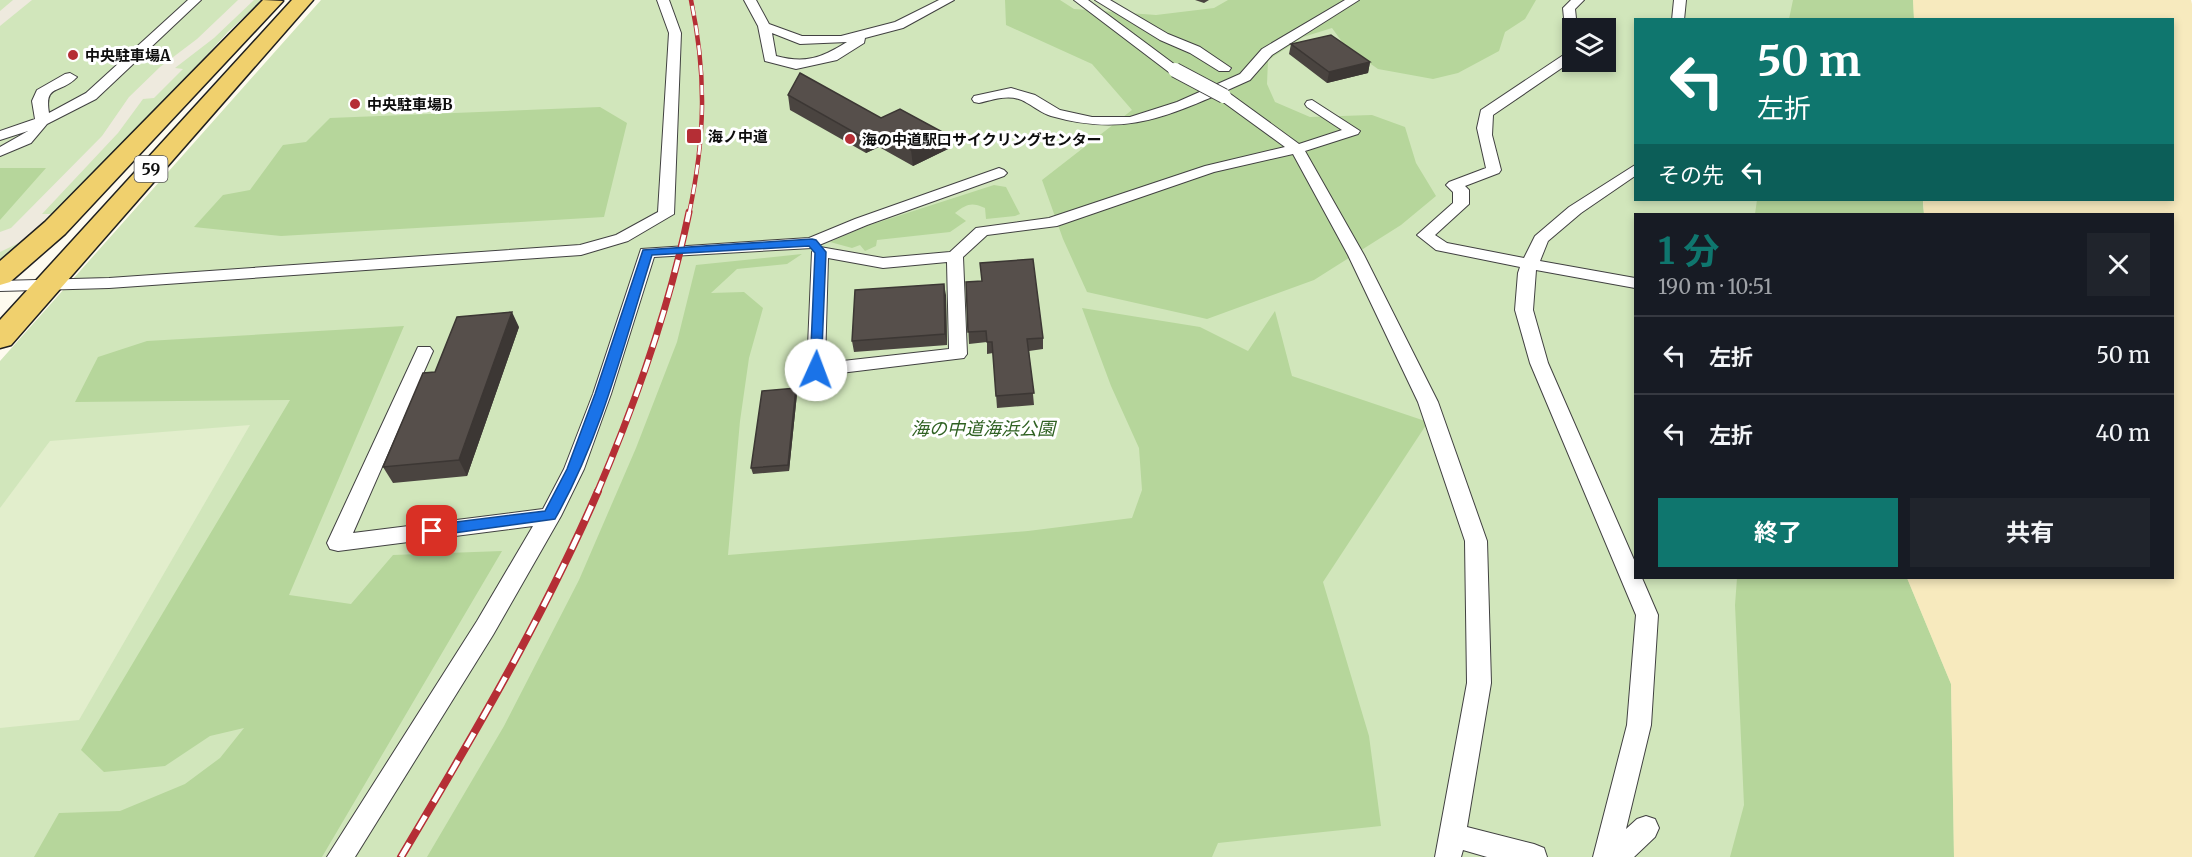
<!DOCTYPE html>
<html lang="ja">
<meta charset="utf-8">
<style>
:root{--surface:#171b24;--page:#20242c;--text:#f1f3f6;--muted:#9ea1a6;--line:#363941;--accent:#0f766e}
body{margin:0;font-family:Merriweather,"Noto Sans JP",serif;background:var(--page);color:var(--text);height:100vh;display:flex;flex-direction:column;font-size:22px;white-space:nowrap}
*{box-sizing:border-box;margin:0}
p{font-size:20px;color:var(--muted)}
.icon{flex:none;width:33px;height:33px;fill:none;stroke:currentColor;stroke-width:2;stroke-linecap:round;stroke-linejoin:round}
.map{position:relative;flex:1;overflow:hidden}
.drawer{position:absolute;left:1634px;top:213px;width:540px;height:366px;display:flex;flex-direction:column;background:var(--surface);border-radius:0px;box-shadow:0 3px 9px #0003}
.drawer>*{flex:none}
.top-card{position:absolute;left:1634px;top:18px;width:540px;height:183px;border-radius:0px;box-shadow:0 3px 9px #0003;background:#0f766e;color:#fff;overflow:hidden}
.tools{position:absolute;left:1562px;top:18px;display:grid;gap:12px}
.tools a{display:grid;place-items:center;width:54px;height:54px;border-radius:0px;background:var(--surface);box-shadow:0 3px 9px #0003;font-size:30px}
.pin{position:absolute;display:grid;place-items:center;width:51px;height:51px;color:#fff;margin:-26px;border-radius:12px;box-shadow:0 3px 9px #0006}
.me{position:absolute;width:66px;margin:-33px;rotate:2deg;stroke-linejoin:round;filter:drop-shadow(0 0 4px #0008)}
.turn{display:flex;align-items:center;gap:21px;height:126px;padding:0 24px;font-size:27px}
.turn .icon{width:78px;height:78px;stroke-width:2.5}
.turn b{display:block;font-size:42px;line-height:51px}
.then{display:flex;align-items:center;height:57px;padding:0 24px;background:#0003;gap:12px;font-size:22px}
.round{display:grid;place-items:center;flex:none;width:63px;height:63px;border-radius:0px;background:var(--page)}
.overview{display:flex;align-items:center;justify-content:space-between;height:102px;padding:0 24px}
h1{font-size:36px;font-weight:700;line-height:45px;color:var(--accent)}
.action{display:flex;gap:12px;margin-top:auto;padding:12px 24px}
.action a{flex:1;height:69px;border-radius:0px;background:var(--accent);color:#fff;font-size:24px;font-weight:700;line-height:69px;text-align:center}
.action a+a{background:var(--page);color:var(--text)}
ul{padding:0;list-style:none}
li{display:flex;align-items:center;gap:18px;height:78px;padding:0 24px;border-top:2px solid var(--line)}
li div{flex:1}
li b{display:block;font-size:22px}
li em{font-style:normal}
.map>svg:first-child{display:block}
</style>
<div class="map">
<svg width="2192" height="857" viewBox="0 0 2192 857">
<rect width="100%" height="100%" fill="#fefbef"/>
<path fill="#d1e6bb" fill-rule="evenodd" d="M0,0H262L228,32L0,281Z
M321,0H1923V19L1635,20V200H1921V214H1635V578H1927L1963,670L1967,857H0V361ZM1572,28H1605V62H1572Z"/>
<path fill="#b6d69b" d="M1005,0H1060L1074,9L1156,15L1214,8L1228,0H1536L1525,19L1505,32L1499,51L1458,73L1433,79L1378,69L1345,46L1332,28L1303,37L1268,60L1267,84L1275,102L1310,117L1372,115L1405,127L1416,163L1436,196L1401,225L1314,280L1207,319L1087,292L1063,239L1042,180L1132,110L1092,64L1006,25Z
M1793,0H1913L1914,19H1789Z
M600,107L627,123L604,217L281,236L194,227L223,195L250,190L283,145L306,142L330,118Z
M0,168H46L0,220Z
M994,185L1006,187L1020,214L1015,216L986,219L985,208C971,202 967,204 955,213L966,221L950,232L877,240L876,246L865,251L860,245L852,248L830,242L867,226Z
M1757,200H1923L1924,214H1755Z
M802,254L787,264L737,269L711,293L744,292L763,308L749,358L740,421L728,555L1028,531L1132,518L1142,490L1139,448L1111,386L1082,308L1200,327L1248,351L1275,311L1292,376L1428,422L1323,582L1369,736L1381,826L1218,843L1212,857H427L504,726L579,580L636,448L677,342L696,265Z
M404,326L289,595L351,604L393,555L502,551L322,857H34L59,813L120,811L185,784L220,758L244,728L210,736L165,766L104,772L81,750L290,400L75,402L98,357L147,341Z
M1737,578H1907L1951,684L1954,857H1730L1744,805L1735,605Z"/>
<path fill="#f7eabe" d="M1913,0H2191L2192,4V857H1954L1951,684L1907,578H2172V214H1924L1923,200H2172V20L1914,19Z"/>
<path fill="#e2eecc" d="M250,425L79,720L0,728V508L50,441Z"/>
<path fill="#eeeade" d="M13,0H32L0,26V11Z
M238,0H254L214,38L175,68L183,69L154,98L143,99L118,133L42,214H53L41,226L23,241L0,252V232L11,228L102,136L129,97L160,67L197,39Z"/>
<g fill="none" stroke-linecap="round" stroke-linejoin="round">
<g stroke="#414141" stroke-width="2">
<path id="lane" d="M188,0H201L96,99L47,124L31,143L0,156V147L28,131L0,140V131L35,119L32,101L37,90L65,74L70,73L77,77C60,95 44,83 49,113L86,93Z
M657,0H669L681,33L674,214L628,241L581,255L109,288L0,291V281L109,278L580,245L616,235L658,212L669,33Z
M744,0H756L769,24L802,36H841L895,22L939,0H954L903,28L865,38L864,43L837,60L796,69L765,61L758,26ZM772,33L800,44L847,42C821,58 806,64 776,56Z
M1074,0H1088L1182,70L1175,74L1170,73Z
M1095,0H1110L1168,34L1200,47L1231,68L1229,71H1219L1190,53L1160,40Z
M1345,0H1359L1272,55L1250,80L1221,93H1229L1299,144L1342,130L1307,107L1305,104L1307,101L1312,100L1360,131L1358,134L1305,151L1364,255L1438,402L1487,541L1491,683L1467,827L1534,844L1544,848L1547,857H1487L1463,850L1461,857H1435L1467,683L1465,541L1418,402L1348,255L1293,154L1214,172L1057,226L987,235L963,257L967,354L964,358L816,376L809,374L807,370L812,252L814,249L820,247L883,258L950,252L976,228L1049,218L1205,166L1285,147L1219,99V94C1157,121 1118,135 1051,116C1042,113 1036,108 1027,103C1012,93 996,99 979,103L974,102L972,99L974,96L1011,88L1035,95L1060,110L1092,117H1130L1177,102L1240,74L1262,49ZM828,258L883,268L947,262L949,349L825,363Z
M1571,0H1584L1575,9L1577,28H1572V43L1566,39L1563,8Z
M1674,0H1686L1684,20H1672Z
M1572,43V61L1493,115L1492,135L1501,170L1499,173L1465,186L1469,190V204L1435,235L1447,243L1524,258L1535,236L1569,207L1635,165V176L1581,213L1548,241L1540,261L1635,278V288L1536,270L1533,310L1548,363L1635,562V578H1642L1658,615L1651,725L1626,829L1637,819L1646,816L1655,819L1659,828L1655,837L1634,857H1593L1627,725L1636,615L1530,363L1515,310L1518,273L1520,267L1436,250L1417,235L1453,203V192L1446,185L1449,182L1486,168L1477,128L1481,110L1565,54L1566,47Z
M999,168L1004,170L1007,173L1004,176L867,225L812,248L654,257L611,394L584,469L561,516L493,635L355,857H327L477,621L533,526L338,551L330,549L327,543L418,347H430L433,351L353,533L543,509L564,469L593,394L641,249L809,238L855,219Z"/>
</g>
<g stroke="#1f1f1f" stroke-width="3">
<path id="primary" d="M263,0L283,1L65,234L10,282L0,285V261L45,222Z
M292,0H313L11,345L0,348V320Z"/>
</g>
<use href="#lane" fill="#fff" fill-rule="evenodd"/>
<use href="#primary" fill="#f0d06d" fill-rule="evenodd"/>
<g stroke="#b52e35" stroke-width="4.5">
<path id="rail-far2" d="M689,214C705,138 707,76 691,0"/>
</g>
<g stroke="#b52e35" stroke-width="7">
<path id="rail-far1" d="M597,493C636,402 669,309 689,212"/>
</g>
<g stroke="#b52e35" stroke-width="8">
<path id="rail" d="M401,857C472,738 543,618 598,491"/>
</g>
<use href="#rail-far2" stroke="#fff" stroke-width="3" stroke-dasharray="10" stroke-linecap="butt"/>
<use href="#rail-far1" stroke="#fff" stroke-width="4.5" stroke-dasharray="13" stroke-linecap="butt"/>
<use href="#rail" stroke="#fff" stroke-width="5" stroke-dasharray="16" stroke-linecap="butt"/>
<g stroke="#414141" stroke-width="16" stroke-linecap="butt">
<path id="lane-bridge" d="M1175,70L1224,96"/>
</g>
<use href="#lane-bridge" stroke="#fff" stroke-width="14"/>
</g>
<path fill="#4a4440" d="M1195,0H1209L1204,3Z
M1291,44L1370,62L1368,73L1327,83L1289,54Z
M788,95L881,118L948,149L913,166L879,147L866,153L790,110Z
M966,282L1043,338V349L1029,351L1034,405L997,408L993,353L987,354V342L969,344Z
M946,295L947,345L854,352L852,341Z
M519,327L467,476L393,483L383,467L435,372Z
M796,388L797,394L789,471L753,474L751,468Z"/>
<path fill="#3c3734" d="M1370,62L1368,73L1327,83L1329,72Z
M877,132L879,147L866,153L864,138Z
M946,134L948,149L913,166L911,150Z
M944,284L946,295L947,345L945,334Z
M512,312L519,327L467,476L459,460Z
M796,388L797,394L789,471L788,465Z"/>
<path fill="#564f4b" stroke="#3c3734" stroke-width="1.5" d="M1331,35L1370,62L1329,72L1291,44Z
M800,73L881,118L900,109L946,134L911,150L877,132L864,138L788,95Z
M1033,259L1043,338L1027,339L1034,393L996,396L992,342H987L986,331L968,332L966,282L982,281L980,263Z
M944,284L945,334L852,341L855,290Z
M512,312L459,460L383,467L423,373L435,372L457,317Z
M796,388L788,465L751,468L762,391Z"/>
<path fill="#1a73e8" stroke="#114b97" stroke-width="1.5" d="M812,239L816,240L826,252L821,373L816,375L810,370L815,253L809,246L652,255C624,344 601,438 555,519L432,536L427,535L425,531L427,527L432,525L545,511L567,469L595,394L643,250Z"/>
<g fill="#b52e35" stroke="#fff" stroke-width="2">
<circle cx="73" cy="55" r="6"/>
<circle cx="355" cy="104" r="6"/>
<rect x="686" y="128" width="16" height="16" rx="3"/>
<circle cx="850" cy="139" r="6"/>
</g>
<g text-anchor="middle" dominant-baseline="central" stroke-width="6" stroke-linejoin="round" paint-order="stroke">
<g font-size="15" font-weight="bold" fill="#0e0e0e" stroke="#fff" text-anchor="start">
<text x="85" y="55">中央駐車場A</text>
<text x="367" y="104">中央駐車場B</text>
<text x="708" y="136">海ノ中道</text>
<text x="862" y="139">海の中道駅口サイクリングセンター</text>
</g>
<rect fill="#fff" stroke="#565656" stroke-width="1.5" x="134.5" y="156" width="33" height="26" rx="4.5"/>
<g font-size="16" font-weight="bold" fill="#0e0e0e">
<text x="151" y="169">59</text>
</g>
<g font-size="18" font-style="italic" fill="#2f6122" stroke="#fff">
<text x="983" y="428">海の中道海浜公園</text>
</g>
</g>
</svg>
<div class="tools">
<a><svg class="icon" aria-label="layers" viewBox="0 0 24 24"><path d="M12 4l9 5-9 5-9-5zM3 14l9 5 9-5"/></svg></a>
</div>
<div class="pin" style="left:432px;top:531px;background:#d93025"><svg class="icon" aria-label="arrive" viewBox="0 0 24 24"><path d="M6 21V4h12l-3 4 3 4H6"/></svg></div>
<svg class="me" style="left:816px;top:370px" viewBox="-20 -20 40 40"><circle r="19" fill="#fff"/><path d="M0-13L10 11 0 6-10 11z" fill="#1a73e8"/></svg>
<div class="top-card">
<div class="turn"><svg class="icon" aria-label="left" viewBox="0 0 24 24"><path d="M17 20v-9H6M10 6l-5 5 5 5"/></svg><div><b>50 m</b>左折</div></div>
<div class="then">その先<svg class="icon" aria-label="left" viewBox="0 0 24 24"><path d="M17 20v-9H6M10 6l-5 5 5 5"/></svg></div>
</div>
<section class="drawer">
<div class="overview"><div><h1>1 分</h1><p>190 m · 10:51</p></div><a class="round"><svg class="icon" aria-label="close" viewBox="0 0 24 24"><path d="M6 6l12 12M18 6L6 18"/></svg></a></div>
<ul>
<li><svg class="icon" aria-label="left" viewBox="0 0 24 24"><path d="M17 20v-9H6M10 6l-5 5 5 5"/></svg><div><b>左折</b></div><em>50 m</em></li>
<li><svg class="icon" aria-label="left" viewBox="0 0 24 24"><path d="M17 20v-9H6M10 6l-5 5 5 5"/></svg><div><b>左折</b></div><em>40 m</em></li>
</ul>
<div class="action"><a>終了</a><a>共有</a></div>
</section>
</div>
